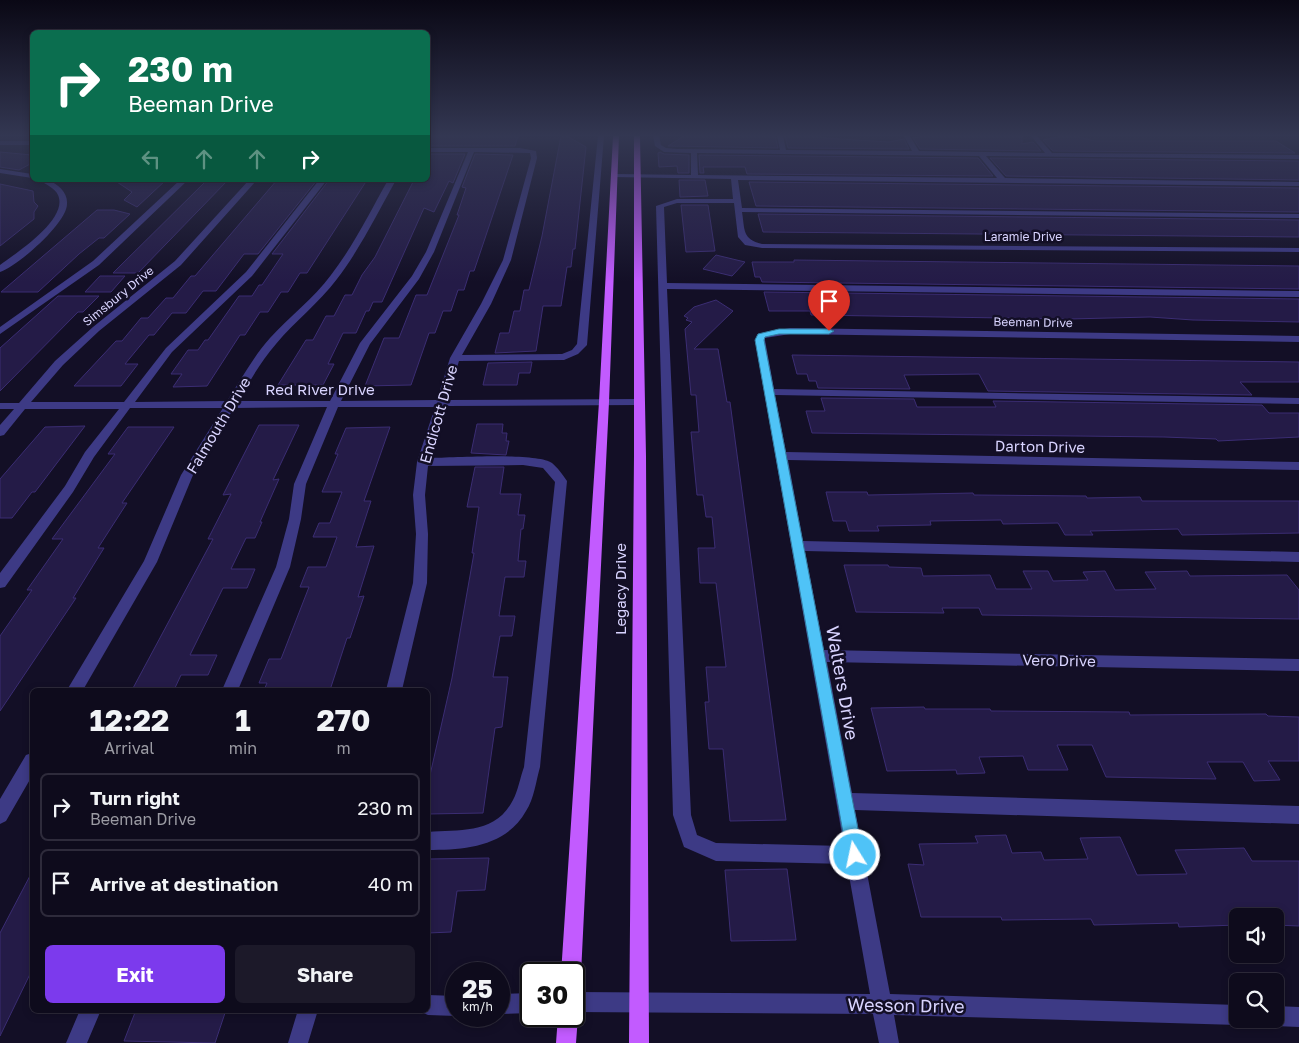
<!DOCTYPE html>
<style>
:root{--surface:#0e0b1c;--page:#1c1929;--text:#f1f3f6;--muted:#9b9ba3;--line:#2e2b3b;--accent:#7c3aed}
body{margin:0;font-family:"Golos Text",sans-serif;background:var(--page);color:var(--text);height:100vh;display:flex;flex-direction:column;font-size:19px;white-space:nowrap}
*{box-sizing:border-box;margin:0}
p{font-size:16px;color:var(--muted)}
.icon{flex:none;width:28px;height:28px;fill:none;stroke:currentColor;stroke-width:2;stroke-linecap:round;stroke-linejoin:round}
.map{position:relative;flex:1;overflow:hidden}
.side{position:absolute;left:30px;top:688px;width:400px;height:325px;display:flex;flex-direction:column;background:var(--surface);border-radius:8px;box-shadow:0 2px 8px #0003,0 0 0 1px var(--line)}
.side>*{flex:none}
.banner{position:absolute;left:30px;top:30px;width:400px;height:152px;border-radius:8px;box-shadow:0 2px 8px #0003,0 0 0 1px var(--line);background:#0b6e4f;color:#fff;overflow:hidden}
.tools{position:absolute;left:1229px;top:908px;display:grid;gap:10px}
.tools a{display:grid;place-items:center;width:55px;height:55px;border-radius:8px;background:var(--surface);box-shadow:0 2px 8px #0003,0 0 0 1px var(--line);font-size:25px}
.speed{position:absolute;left:445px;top:962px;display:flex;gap:10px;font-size:25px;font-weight:700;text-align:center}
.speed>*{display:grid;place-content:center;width:65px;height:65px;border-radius:50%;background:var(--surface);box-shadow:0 2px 8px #0003,0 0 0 1px var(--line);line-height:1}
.speed small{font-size:12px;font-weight:400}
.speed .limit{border:2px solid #111;border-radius:8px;background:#fff;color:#111}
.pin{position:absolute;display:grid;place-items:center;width:42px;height:42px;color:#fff;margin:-51px -21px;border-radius:50% 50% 50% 0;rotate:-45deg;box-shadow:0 0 5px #0007}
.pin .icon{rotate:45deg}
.me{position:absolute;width:55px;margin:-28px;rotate:350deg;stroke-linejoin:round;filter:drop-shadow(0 0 4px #0008)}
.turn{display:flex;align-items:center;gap:18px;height:105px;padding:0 15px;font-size:22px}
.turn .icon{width:65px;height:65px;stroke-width:2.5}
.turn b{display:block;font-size:35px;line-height:42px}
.lanes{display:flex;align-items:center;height:48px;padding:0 15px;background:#0003;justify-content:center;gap:25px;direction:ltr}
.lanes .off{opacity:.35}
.eta{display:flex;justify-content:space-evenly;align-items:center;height:85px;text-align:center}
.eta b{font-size:30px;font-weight:700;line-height:35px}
.primary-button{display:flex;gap:10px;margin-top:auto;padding:10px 15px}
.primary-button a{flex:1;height:58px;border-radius:8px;background:var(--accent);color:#fff;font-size:20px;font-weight:700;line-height:58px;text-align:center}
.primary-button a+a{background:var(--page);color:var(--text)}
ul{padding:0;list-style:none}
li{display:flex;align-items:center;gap:15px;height:68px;margin:0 10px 8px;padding:0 5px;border:2px solid var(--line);border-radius:8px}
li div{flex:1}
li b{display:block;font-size:19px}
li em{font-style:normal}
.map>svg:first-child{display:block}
</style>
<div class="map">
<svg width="1299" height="1043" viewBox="0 0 1299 1043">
<rect width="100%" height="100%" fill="#130f26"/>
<path fill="#241b47" stroke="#3b2d73" d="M428,136H518L515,146H428Z
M561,136H567L586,147L575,249H573L571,267H567L561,306H543L536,351L495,353L500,333H509L514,311H520L524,290H529L542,236Z
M684,136H775L778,148L668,146Z
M785,136H819L824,138L889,142L904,139L909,149L788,148Z
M924,136H1022V144L1033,142L1041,151L920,149L913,138Z
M1063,136H1074L1095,141H1276L1295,153L1053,151L1043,140Z
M0,152L32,155V163L19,170L0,167Z
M660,152L664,154L689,155V173H678L677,166L659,167L658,153Z
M428,154H465L453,183L449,181L434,212L424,208L382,302H373L369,311H366L356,333H343L328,364H334L323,385H278L306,340H313L326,316H334L345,295H352L362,275L375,257L414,180H428Z
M475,154L513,155L474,271H470L464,290H458L451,311H443L435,333H429L411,385L365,386L384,338H399L416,295H427L459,215H457L466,188L462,187Z
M699,155L978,158L993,176L747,174L745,167H703L704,173H700Z
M990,158L1299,161V180L1006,176Z
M114,180H166L137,207L124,200L132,192Z
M207,180H228L138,273H113Z
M277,180H317L258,254H244L216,291H203L186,313H172L154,335H149L125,364H138L121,386H74L116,341H122L141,318H148L166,298H173L191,276H195Z
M329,180H367L307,273H300L288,292H281L268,312H260L245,335H240L207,386L173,387L182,374H171L188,350H198L205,340H208L239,296H252L259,285H262L283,254H272Z
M679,180H705L708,196L680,197Z
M749,182L1299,188V212L756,206Z
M0,184L33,191L34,202L38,206L34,212V219L0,246Z
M681,205H708L715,251L686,252Z
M97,210H114L130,214L104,238H99L79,254L38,292H1Z
M758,214L1299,220V237L763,232Z
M716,255L745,262L732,276L703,269Z
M794,260L1299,266V289L762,282L760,277H755L752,262H794Z
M100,276H125L111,292H85Z
M764,292L1299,299V322L1193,320L1150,317L1069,319L811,315L810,311H769Z
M58,296H99L83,312H78L0,391V348Z
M716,300L733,311L694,349H718L727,402H730L786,820L730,821L723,749H709L705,702H709L706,667H726L716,583H700L698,548H715L712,517H706L703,495H697L691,432H699L696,395H691L685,329L692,322L686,320L688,318L684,316L694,307Z
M792,355L1299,362V382H1240L1252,395L988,391L979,374L904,375L910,389L818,388L816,381H809L807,374H797Z
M532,362L530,373H519L517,385H483L488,363Z
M821,398L914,399L917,407H996L993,401L1262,405L1269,413H1299V437L1218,441L1216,439L1164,437L812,433L806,411H825Z
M477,424H503L502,433H507L506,441H509L506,455L471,453Z
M259,425H299L273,480L279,479L260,522H262L255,538H246L231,569H255L247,588H223L190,655H217L208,675H181L174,690H132L213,539H208L231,494L223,495Z
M85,426L35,492H32L12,518H0V479L45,427Z
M128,427H174L122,503H127L98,548H104L73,598H76L0,711V636L32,590H27L63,539H52L115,454H108Z
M390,427L364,501H371L356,547L374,546L358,597L364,596L350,638H347L330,690H264L267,683H259L269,659H281L309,587H300L308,567H326L337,537H313L319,523H330L342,492H322L338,454H335L346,428Z
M475,467H504L500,494H521L518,515H525L523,529H521L518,561H526L524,577H505L499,616H515L512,636H500L493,677H508L502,727L495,728L483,813L428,814V784L452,678L474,553H472L479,507H467Z
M826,492H867L868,495L973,493L974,495L1086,496L1087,498L1140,497L1142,501H1299V533L1182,535L1178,529L1090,531L1093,535H1065L1058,523L1003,524L1001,520L930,521L931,525L877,526L879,531H849L846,521H833Z
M844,565H888L889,567L921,568L923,576L990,575L996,589H1032L1023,571H1048L1053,581L1088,580L1083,572L1105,571L1115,590L1156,589L1145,572L1187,571L1190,576L1287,575L1299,590V619L982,615L979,608H942L944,613L856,612Z
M924,707L925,709H990L991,711L1129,712L1130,715L1266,714L1268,716L1299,717V761H1268L1280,780L1254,781L1243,762H1207L1216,779L1106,777L1092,745H1057L1068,770H1028L1023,756L979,757L985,773L957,774L956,770L887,771L871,708Z
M1006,835L1012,853L1041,852L1044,860L1088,859L1080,838L1120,837L1137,875L1187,874L1175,850L1244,848L1252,861H1299V926L1275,925V916H1238V925L1179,927L1178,923L1094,925L1091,919L1002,920L1001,917H921L908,864L924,865L919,844L978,843L975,836Z
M489,858L485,890L457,891L451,932L428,933V859Z
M787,869L796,940L731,941L725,870Z
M32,872V970L0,1036V933Z
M136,1010H226L215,1043L124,1041Z"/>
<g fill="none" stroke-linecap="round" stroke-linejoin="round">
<path fill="#3d3a85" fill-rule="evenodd" d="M598,136H604L587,345L578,354L564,360L459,361L447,400L639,399L644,402L639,405L445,406L430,458C452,458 537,452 552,463C557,467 563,475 567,481L540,767C536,781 534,799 526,811C506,847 465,850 428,850V832C460,829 495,835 513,800C518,791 520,778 524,767L555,482L543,468L523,465L428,466L425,495L428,534L427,583L402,690H386L413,583L416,534L413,495L417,462L435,407H338L306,484L301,519L290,567L238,690H222L276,567L289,519L294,484L327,407L234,408L193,475L157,562L83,690H67L144,561L181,475L223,408H130L94,457L73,492L5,587L0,588V573L65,486L85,452L119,409H25L4,435L0,436V425L14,409H0V403H19L55,361L93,327L175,261L249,180H257L181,265L99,331L63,365L31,402H124L166,348L246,272L319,180H327L252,276L172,352L135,402L227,401C241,380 253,357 270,338C290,316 313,299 331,275C354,245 370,212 388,180H396C377,214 360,249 337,279C319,303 295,321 276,344C261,361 250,381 238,401H330L360,343L412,276L426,252L468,152H428V148H520L536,151L537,158L511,260L491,304L462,355L562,354L572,350L577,344ZM474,152L530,153L531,158L503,260L481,304L450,358L437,400L341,401L370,344L419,279L434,252Z
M653,136H659L661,145L666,148L677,149L780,150L777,136H783L786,150L912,151L904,136H910L919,151L1045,153L1031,136H1037L1052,153L1299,155V159L986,156L1005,178L1299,182V186L738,180L742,208L1299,214V218L742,212C745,230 742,239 762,244L1299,248V252L762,248L745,245L738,237L734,203H677L664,207L667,283L1299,291V297L667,289L691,815L697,835L716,843L844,846L755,340L758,334L790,328L1299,336V342L790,334L765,338V340L774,389L1299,398V404L775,395L786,452L1299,462V470L788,460L803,541L1299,552V562L805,551L824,650L1299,659V671L827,662L852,793L1299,806V824L855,810L890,994L1238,1005V1019H1247L1245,1022L1238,1025L894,1015L899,1043H879L873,1014L574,1012V992L870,994L847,864L716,861L684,847L673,815L656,206L677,199H733L731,179L613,177V175L615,174L691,175V153L664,152L655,146ZM697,153L979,156L997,178L698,175Z
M0,141H32V145H0Z
M0,169L32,174V178L0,173Z
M40,180H49C58,185 68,192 67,204C67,223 18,266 0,272V265C16,253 69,219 58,195C55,188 46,185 40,180Z
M180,180H188L99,265L0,334V327L93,261Z
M32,753V776L6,821L0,824V799L26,755Z
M531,993V1013L499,1014V994Z
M428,995L456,996V1016L428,1015L421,1012L420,1010H428Z
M1275,1006L1299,1007V1027L1275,1026L1268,1023L1266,1019H1275Z
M80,1010H101L87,1043H66Z
M298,1010H318L308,1043H288Z"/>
<path fill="#c25bff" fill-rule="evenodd" d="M613,136H619L609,402L581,974L578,981L574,983V974H561L599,402Z
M634,136H640L646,456L649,1043H629L634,456Z
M574,1008L578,1016L576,1043H556L558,1016H574Z"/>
</g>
<linearGradient id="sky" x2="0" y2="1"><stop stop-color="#0a0815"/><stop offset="0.48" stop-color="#333752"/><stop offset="1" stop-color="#333752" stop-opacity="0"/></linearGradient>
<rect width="1299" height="282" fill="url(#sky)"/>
<path fill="#4fc3f7" stroke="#337fa1" d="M779,329H829L834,331L829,334H779L765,337L764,340L863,855L861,860L855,863L849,860L847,855L755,340L758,334Z"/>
<g text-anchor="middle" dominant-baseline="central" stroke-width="5" stroke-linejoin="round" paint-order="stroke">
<g font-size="12" fill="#d9d4ff" stroke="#130f26">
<text x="1023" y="236">Laramie Drive</text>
<text transform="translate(118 296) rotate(-39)">Simsbury Drive</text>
<text transform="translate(1033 322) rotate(1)">Beeman Drive</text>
</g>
<g font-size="15" fill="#d9d4ff" stroke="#130f26">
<text x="320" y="389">Red River Drive</text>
<text transform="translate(438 414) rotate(-74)">Endicott Drive</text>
<text transform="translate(218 425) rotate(-59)">Falmouth Drive</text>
<text transform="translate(1040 446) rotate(1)">Darton Drive</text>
<text transform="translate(620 589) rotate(-90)">Legacy Drive</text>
<text transform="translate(1059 660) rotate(1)">Vero Drive</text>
</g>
<g font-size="18" fill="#d9d4ff" stroke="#130f26">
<text transform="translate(843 683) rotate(80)">Walters Drive</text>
<text transform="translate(906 1005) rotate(1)">Wesson Drive</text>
</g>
</g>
</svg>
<div class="tools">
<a><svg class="icon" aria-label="sound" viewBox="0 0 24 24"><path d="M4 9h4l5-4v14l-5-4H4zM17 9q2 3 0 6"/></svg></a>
<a><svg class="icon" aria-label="search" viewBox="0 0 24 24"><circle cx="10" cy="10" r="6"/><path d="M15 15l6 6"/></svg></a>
</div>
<div class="speed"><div>25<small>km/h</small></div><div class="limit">30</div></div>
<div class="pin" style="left:829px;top:331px;background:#d93025"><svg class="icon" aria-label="arrive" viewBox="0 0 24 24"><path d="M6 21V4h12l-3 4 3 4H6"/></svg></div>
<svg class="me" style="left:855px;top:855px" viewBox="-20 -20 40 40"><circle r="17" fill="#4fc3f7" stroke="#fff" stroke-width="3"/><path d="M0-11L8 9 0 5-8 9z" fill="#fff"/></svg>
<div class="banner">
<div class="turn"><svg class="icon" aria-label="right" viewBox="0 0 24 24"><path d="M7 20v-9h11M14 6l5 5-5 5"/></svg><div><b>230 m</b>Beeman Drive</div></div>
<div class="lanes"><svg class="icon off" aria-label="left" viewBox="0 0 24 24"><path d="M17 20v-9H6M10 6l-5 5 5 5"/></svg><svg class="icon off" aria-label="ahead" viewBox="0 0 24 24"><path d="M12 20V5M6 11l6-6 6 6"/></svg><svg class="icon off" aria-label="ahead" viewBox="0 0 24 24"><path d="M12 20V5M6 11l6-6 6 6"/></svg><svg class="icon" aria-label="right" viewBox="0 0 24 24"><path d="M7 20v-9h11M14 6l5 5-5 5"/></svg></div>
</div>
<section class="side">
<div class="eta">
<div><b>12:22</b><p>Arrival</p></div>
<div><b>1</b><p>min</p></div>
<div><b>270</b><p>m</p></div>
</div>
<ul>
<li><svg class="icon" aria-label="right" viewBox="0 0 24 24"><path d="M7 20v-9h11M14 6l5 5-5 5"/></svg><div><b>Turn right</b><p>Beeman Drive</p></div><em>230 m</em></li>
<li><svg class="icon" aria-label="arrive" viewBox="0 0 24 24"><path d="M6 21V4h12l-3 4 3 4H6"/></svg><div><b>Arrive at destination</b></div><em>40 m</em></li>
</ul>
<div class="primary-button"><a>Exit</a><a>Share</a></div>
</section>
</div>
